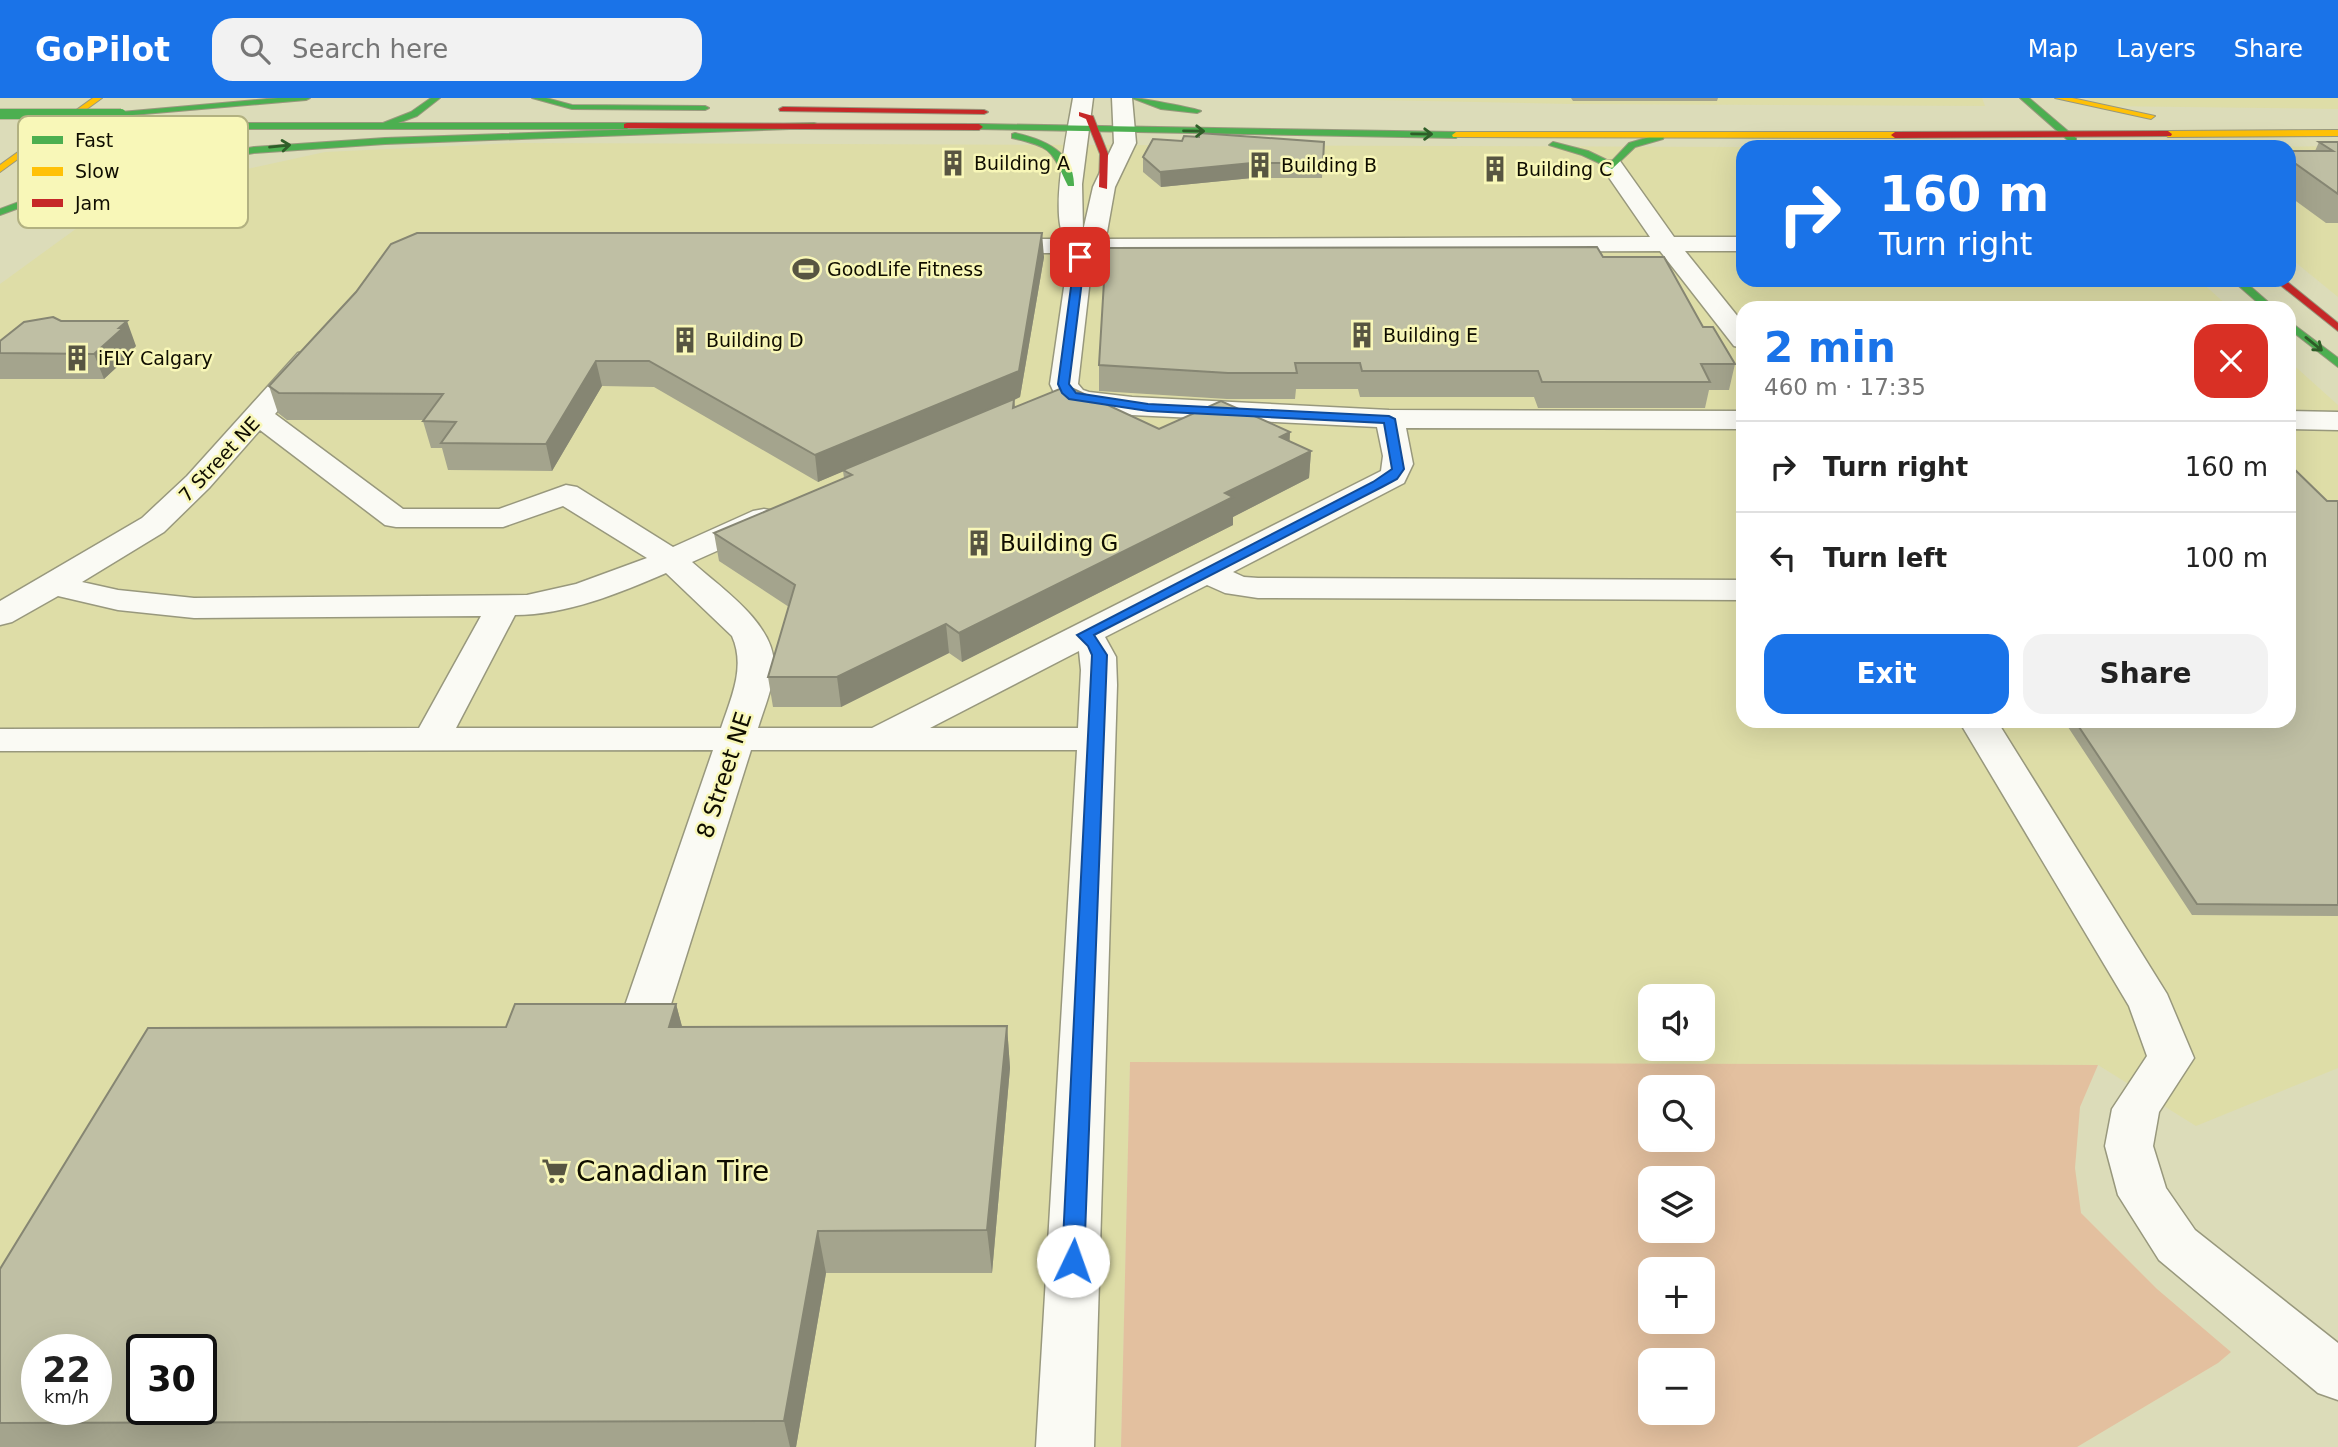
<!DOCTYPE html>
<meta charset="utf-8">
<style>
:root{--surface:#fff;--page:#f2f2f2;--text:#222;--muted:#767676;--line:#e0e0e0;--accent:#1a73e8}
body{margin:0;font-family:"DejaVu Sans",sans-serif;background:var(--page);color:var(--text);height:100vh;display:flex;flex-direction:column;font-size:26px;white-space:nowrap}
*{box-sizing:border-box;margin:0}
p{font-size:23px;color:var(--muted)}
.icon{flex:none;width:38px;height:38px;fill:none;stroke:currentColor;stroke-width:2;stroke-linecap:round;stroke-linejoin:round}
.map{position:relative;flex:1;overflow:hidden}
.panel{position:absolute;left:1736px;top:203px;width:560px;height:427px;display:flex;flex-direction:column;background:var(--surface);border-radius:21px;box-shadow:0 7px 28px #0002}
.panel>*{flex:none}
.guide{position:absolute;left:1736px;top:42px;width:560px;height:147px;border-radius:21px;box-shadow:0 7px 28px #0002;background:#1a73e8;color:#fff;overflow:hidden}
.fabs{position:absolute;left:1638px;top:886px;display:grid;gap:14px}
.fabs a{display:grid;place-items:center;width:77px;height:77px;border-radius:14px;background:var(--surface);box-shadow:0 7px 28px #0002;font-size:35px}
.speed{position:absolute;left:21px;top:1236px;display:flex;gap:14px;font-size:35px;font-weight:700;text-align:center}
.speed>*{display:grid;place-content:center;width:91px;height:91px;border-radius:50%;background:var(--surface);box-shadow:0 7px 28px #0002;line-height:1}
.speed small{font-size:18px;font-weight:400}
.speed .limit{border:4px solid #111;border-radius:10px;background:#fff;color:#111}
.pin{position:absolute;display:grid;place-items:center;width:60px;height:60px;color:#fff;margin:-30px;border-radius:14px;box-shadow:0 4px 10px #0006}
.me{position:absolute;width:77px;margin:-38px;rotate:3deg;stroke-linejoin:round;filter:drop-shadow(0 0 5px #0008)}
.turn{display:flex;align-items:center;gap:24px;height:147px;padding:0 28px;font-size:32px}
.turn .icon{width:91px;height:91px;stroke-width:2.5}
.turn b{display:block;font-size:49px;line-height:60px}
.round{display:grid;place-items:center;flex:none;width:74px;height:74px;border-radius:21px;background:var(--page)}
.summary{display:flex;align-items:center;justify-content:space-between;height:119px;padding:0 28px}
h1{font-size:42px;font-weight:800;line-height:52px;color:var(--accent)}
.action{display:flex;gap:14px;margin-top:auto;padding:14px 28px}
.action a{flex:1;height:80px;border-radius:21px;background:var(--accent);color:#fff;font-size:28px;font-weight:800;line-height:80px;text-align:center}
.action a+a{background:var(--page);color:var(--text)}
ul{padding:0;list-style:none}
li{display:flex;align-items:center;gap:21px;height:91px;padding:0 28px;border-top:2px solid var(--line)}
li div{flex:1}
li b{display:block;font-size:26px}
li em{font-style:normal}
header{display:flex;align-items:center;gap:42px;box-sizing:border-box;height:98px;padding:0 35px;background:var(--accent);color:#fff}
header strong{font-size:33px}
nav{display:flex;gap:38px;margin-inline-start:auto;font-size:24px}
.search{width:490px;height:63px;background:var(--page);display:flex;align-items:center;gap:18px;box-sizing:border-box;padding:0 24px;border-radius:21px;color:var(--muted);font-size:26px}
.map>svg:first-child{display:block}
</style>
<header>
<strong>GoPilot</strong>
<div class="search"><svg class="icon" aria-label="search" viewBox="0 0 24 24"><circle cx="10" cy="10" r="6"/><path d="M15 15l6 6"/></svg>Search here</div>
<nav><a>Map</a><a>Layers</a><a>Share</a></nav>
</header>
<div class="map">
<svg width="2338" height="1349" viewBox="0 0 2338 1349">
<rect width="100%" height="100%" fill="#dcdcb9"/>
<path fill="#dedda7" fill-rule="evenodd" d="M1277,0H1982L1985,8L1572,6Z
M2088,0H2338V11L2099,8Z
M514,45L1743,49V182H2199L2230,210H1743V623H2289V263L2338,307V970L2196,1028L2098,967L1130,965L1121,1349H0V186L84,125L179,86L325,54ZM1650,898H1703V950H1650ZM37,1251H96V1311H37ZM142,1251H201V1311H142Z
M2338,48V199L2289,159V49H2259Z"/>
<path fill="#e3c09f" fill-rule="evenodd" d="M1130,964L2098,967L2080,1009L2075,1070L2081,1115L2157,1191L2231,1254L2218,1265L2077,1349H1121ZM1650,989H1703V1041H1650ZM1650,1080H1703V1132H1650ZM1650,1171H1703V1223H1650ZM1650,1262H1703V1314H1650Z"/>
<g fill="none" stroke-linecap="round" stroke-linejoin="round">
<g stroke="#98987d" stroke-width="3">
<path id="street" d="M1073,0H1093L1082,86L1083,133L1093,89L1114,45L1112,0H1132L1136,45L1115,89L1107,134L1102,141L1650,139L1601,68L1604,63H1620L1674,139H1743V153H1685L1743,225V250L1734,248L1660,153L1093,155L1078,286L1083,292L1089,294L1132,299L1389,312L1743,313V331L1406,330L1413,366L1404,385L1233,474L1244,479L1258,480L1743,482V502L1258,500L1225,495L1207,487L1105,539L1116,559L1117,587L1094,1349H1036L1077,652H751L666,922L659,934L643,938L627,934L620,922L713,652L0,653V631L419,630L481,518L194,520L118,512L58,498L12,524L0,527V503L142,420L187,378L298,255L308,253L318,255L322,261L275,316L403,411H499L566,387L577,389L673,449L753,413L764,411L775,413L780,420L775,427L692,464C721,490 774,525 774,567C774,588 764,610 758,630H872L1381,373L1383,358L1377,329L1132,317L1063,304L1056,299L1050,286L1069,155H989L981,153L977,148L981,143L989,141H1065C1049,117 1068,31 1073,0ZM260,332L385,427L396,429H503L563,408L647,460L576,486L527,497L194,500L118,492L82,484L164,434L209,390ZM666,475L732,538C746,569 731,600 721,630H456L515,517C566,517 620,495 666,475ZM1079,553L1081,572L1078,630H930Z
M2289,313L2338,314V332L2289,331Z
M1959,623H1997L2167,896L2194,960L2159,1014L2153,1048L2166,1090L2195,1132L2338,1245V1302L2318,1295L2159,1162L2118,1097L2105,1048L2112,1011L2147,958L2129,908Z"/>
</g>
<g stroke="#98987d" stroke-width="2">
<path id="fast" d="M278,0H310L306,2L121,18L117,16L121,14Z
M431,0H440L417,18L398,25H627L631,28L627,31H105L101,28L105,25H383L411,14Z
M532,0H546L572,7L705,8L709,10L705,12L572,11Z
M1132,0C1140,0 1195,10 1201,13L1197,15L1161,11Z
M2020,0H2029L2076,40V44H2070Z
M814,25L817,26V30L385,46L254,55L126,77L65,93L0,117V111L59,89L125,71L254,49L385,40Z
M979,26L1456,34L1460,37L1456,40L976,31V27Z
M1015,35C1043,41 1075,54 1074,88H1068C1051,52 1053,49 1012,40V36Z
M1660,36L1664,39L1663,41L1635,49L1612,71L1582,57L1549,47L1553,44L1588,53L1611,64L1629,45Z
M2232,182H2243L2275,210H2264Z
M2289,223L2338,260V269L2289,231Z"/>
</g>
<g stroke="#98987d" stroke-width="2">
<path id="slow" d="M93,0H102L0,74V67Z
M2055,0H2072L2155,18L2151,21Z
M2338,32V38L2168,39L2164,36L2168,33Z
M1456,34H1895L1899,37L1895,40L1453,39L1452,37Z"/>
</g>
<g stroke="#98987d" stroke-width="2">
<path id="jam" d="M783,9L984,12L988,14L984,16L780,13L779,11Z
M1079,14L1093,18L1108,56L1107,91L1099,89L1100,56L1086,21L1079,18Z
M627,25L979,26L983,29L979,32L624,30V26Z
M2168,33L2172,36L2171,38L1895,40L1891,37L1895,34Z
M2274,182H2285L2338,225V233Z"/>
</g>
<use href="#street" fill="#fafaf4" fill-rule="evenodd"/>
<use href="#fast" fill="#4caf50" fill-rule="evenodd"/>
<use href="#slow" fill="#ffc107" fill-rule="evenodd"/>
<use href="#jam" fill="#c62828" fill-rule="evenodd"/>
<g stroke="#98987d" stroke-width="11" stroke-linecap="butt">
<path id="fast-bridge" d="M0,16H121"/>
</g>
<use href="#fast-bridge" stroke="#4caf50" stroke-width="10"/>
</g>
<path fill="#a4a48d" d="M1571,0H1718L1717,3H1573Z
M1324,44L1322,80H1252L1161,89L1143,74V59Z
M2319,44H2338V125H2326L2289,98V53H2315Z
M1044,159L1020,299L1014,302L1015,309L1159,331L1290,344L1311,353L1309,380L1233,419V427L962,564L949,555L841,609H773L768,579L789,509L719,463L714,435L844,380L843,373L818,384L654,289L602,288L552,373L448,372L442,350H431L423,323L424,322H287L278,315L269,288Z
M1703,229L1735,266L1729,292H1709L1705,310H1538L1534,299H1360L1358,291H1296L1295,301H1227L1099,293V267Z
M0,243L136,248L131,253L132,255L104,281H0Z
M2327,403H2338V818L2192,817L2064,623H2289Z
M676,906L682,929L1007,928L1010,970L992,1175H826L796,1349H0V1171L506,929Z"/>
<path fill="#868673" d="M1252,65V80L1161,89L1160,74Z
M1042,135L1044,159L1020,299L1014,302L1016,327L1013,310L1014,302L818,384L815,357Z
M127,223L136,248L131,253L132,255L104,281L94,256Z
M596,263L602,288L552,373L546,346Z
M1290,334L1289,361L1280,339Z
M1311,353L1309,380L1233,419V427L962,564L959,535L1225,395Z
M946,526L949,555L841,609L837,579Z
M676,906L687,947L669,929Z
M1007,928L1010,970L992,1175L987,1132Z
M818,1133L826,1175L796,1349H790L784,1323Z"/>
<path fill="#bfbfa4" stroke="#868673" stroke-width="2" fill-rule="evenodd" d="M1199,35L1324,44L1323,65H1252L1160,74L1143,59L1153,41L1182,43L1184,38L1199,39Z
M2319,44H2338V96L2289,61V53H2333Z
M417,135H1042L1019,273L815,357L649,263H596L546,346L441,345L456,324L423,323L443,296L279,295L269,288L356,194L391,146Z
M1597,149L1603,159H1664L1703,229H1713L1735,266H1701L1710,284H1542L1538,273H1362L1360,265H1295L1297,275H1228L1099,267L1106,150Z
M53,219L61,223H127L119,230H123L94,256L0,255V243L24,224Z
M1067,288L1159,331L1221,303L1290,334L1280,339L1311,353L1225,395L1233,399L959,535L946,526L837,579H768L795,487L714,435L852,377L843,372L1014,301L1013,310Z
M2289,366L2327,403H2338V807L2197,806L2075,623H2289Z
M515,906H676L669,929L1007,928L987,1132L818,1133L784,1323L0,1325V1171L148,930L506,929ZM37,1251H96V1311H37ZM142,1251H201V1311H142Z"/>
<defs><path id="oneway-shaft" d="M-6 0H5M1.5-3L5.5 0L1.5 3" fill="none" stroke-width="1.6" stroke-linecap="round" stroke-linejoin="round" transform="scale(1.75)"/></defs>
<g stroke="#2e5e28">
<use href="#oneway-shaft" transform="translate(1194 33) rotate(1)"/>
<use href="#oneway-shaft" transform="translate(1422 36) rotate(1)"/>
<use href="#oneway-shaft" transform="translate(280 48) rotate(-6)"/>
<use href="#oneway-shaft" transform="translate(2314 246) rotate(39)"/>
</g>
<path fill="#1a73e8" stroke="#114b97" stroke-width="2" d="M1080,156L1085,159L1069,286L1076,295L1148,306L1389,318L1395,321L1404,371L1397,381L1382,389L1094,537L1107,557L1084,1163L1081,1170L1073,1172L1065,1170L1062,1163L1092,557L1088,548L1077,537L1373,384L1392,371L1384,325L1148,313L1069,301L1062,295L1058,286L1075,159Z"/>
<defs>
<g id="building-bare" transform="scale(2.1)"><path d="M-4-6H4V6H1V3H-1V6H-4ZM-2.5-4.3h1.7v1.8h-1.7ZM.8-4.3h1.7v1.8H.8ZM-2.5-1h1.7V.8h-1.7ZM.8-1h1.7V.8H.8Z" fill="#575541" stroke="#f8f7b8" stroke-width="2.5" paint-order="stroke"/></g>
<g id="stadium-bare" transform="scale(2.1)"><path d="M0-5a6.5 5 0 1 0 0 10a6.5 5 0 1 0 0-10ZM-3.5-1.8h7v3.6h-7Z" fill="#575541" stroke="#f8f7b8" stroke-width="2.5" paint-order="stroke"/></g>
<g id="supermarket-bare" transform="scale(2.1)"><path d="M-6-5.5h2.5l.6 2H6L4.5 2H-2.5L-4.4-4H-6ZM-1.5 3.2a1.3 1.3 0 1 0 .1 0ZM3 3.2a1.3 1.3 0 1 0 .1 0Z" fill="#575541" stroke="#f8f7b8" stroke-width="2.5" paint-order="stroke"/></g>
</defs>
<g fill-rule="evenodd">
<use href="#building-bare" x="953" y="65"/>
<use href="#building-bare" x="1260" y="67"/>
<use href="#building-bare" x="1495" y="71"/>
<use href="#stadium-bare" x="806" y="171"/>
<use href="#building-bare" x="1362" y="237"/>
<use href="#building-bare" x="685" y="242"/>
<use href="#building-bare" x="77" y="260"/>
<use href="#building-bare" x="979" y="445"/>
<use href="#supermarket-bare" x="555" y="1073"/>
</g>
<g text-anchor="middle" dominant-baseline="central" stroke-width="5" stroke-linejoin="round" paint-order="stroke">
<g font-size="19" fill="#0f0d00" stroke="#f8f7b8" text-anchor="start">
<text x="974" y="65">Building A</text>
<text x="1281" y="67">Building B</text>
<text x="1516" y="71">Building C</text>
<text x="827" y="171">GoodLife Fitness</text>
<text x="1383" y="237">Building E</text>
<text x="706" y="242">Building D</text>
<text x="98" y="260">iFLY Calgary</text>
</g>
<g font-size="19" fill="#0f0d00" stroke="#f8f7b8">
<text transform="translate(219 361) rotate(-47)">7 Street NE</text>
</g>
<g font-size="23" fill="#0f0d00" stroke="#f8f7b8" text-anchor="start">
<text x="1000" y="445">Building G</text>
</g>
<g font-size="23" fill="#0f0d00" stroke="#f8f7b8">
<text transform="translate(724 677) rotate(-72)">8 Street NE</text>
</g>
<g font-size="28" fill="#0f0d00" stroke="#f8f7b8" text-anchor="start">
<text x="576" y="1073">Canadian Tire</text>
</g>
</g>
<rect x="18" y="18" width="230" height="112" rx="10" fill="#f8f7b8" stroke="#b2b181" stroke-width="2"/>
<rect x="32" y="38" width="31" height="8" fill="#4caf50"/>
<rect x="32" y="69" width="31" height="9" fill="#ffc107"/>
<rect x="32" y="101" width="31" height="8" fill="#c62828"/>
<g font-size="19" fill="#0f0d00">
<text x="75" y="49">Fast</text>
<text x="75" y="80">Slow</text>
<text x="75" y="112">Jam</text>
</g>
</svg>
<div class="fabs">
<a><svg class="icon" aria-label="sound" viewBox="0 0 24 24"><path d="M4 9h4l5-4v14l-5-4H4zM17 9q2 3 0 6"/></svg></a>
<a><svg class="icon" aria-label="search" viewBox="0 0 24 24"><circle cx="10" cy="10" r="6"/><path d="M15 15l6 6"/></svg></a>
<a><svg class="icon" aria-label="layers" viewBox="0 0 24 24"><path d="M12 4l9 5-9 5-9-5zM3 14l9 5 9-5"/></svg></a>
<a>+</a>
<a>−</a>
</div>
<div class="speed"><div>22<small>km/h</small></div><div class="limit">30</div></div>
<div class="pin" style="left:1080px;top:159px;background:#d93025"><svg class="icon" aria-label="arrive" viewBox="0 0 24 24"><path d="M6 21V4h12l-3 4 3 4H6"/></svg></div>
<svg class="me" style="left:1073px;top:1163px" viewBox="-20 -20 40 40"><circle r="19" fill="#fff"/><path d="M0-13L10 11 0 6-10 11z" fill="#1a73e8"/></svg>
<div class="guide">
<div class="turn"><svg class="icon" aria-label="right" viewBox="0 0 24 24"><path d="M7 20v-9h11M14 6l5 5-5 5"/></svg><div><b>160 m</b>Turn right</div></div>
</div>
<section class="panel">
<div class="summary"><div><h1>2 min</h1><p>460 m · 17:35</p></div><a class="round" style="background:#d93025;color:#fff"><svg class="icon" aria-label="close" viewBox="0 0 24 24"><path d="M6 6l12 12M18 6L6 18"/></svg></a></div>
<ul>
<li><svg class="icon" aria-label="right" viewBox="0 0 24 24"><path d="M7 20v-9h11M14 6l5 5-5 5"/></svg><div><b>Turn right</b></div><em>160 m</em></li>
<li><svg class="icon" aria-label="left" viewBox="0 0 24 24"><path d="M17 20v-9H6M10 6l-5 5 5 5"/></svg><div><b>Turn left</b></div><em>100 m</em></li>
</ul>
<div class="action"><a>Exit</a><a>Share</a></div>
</section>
</div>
